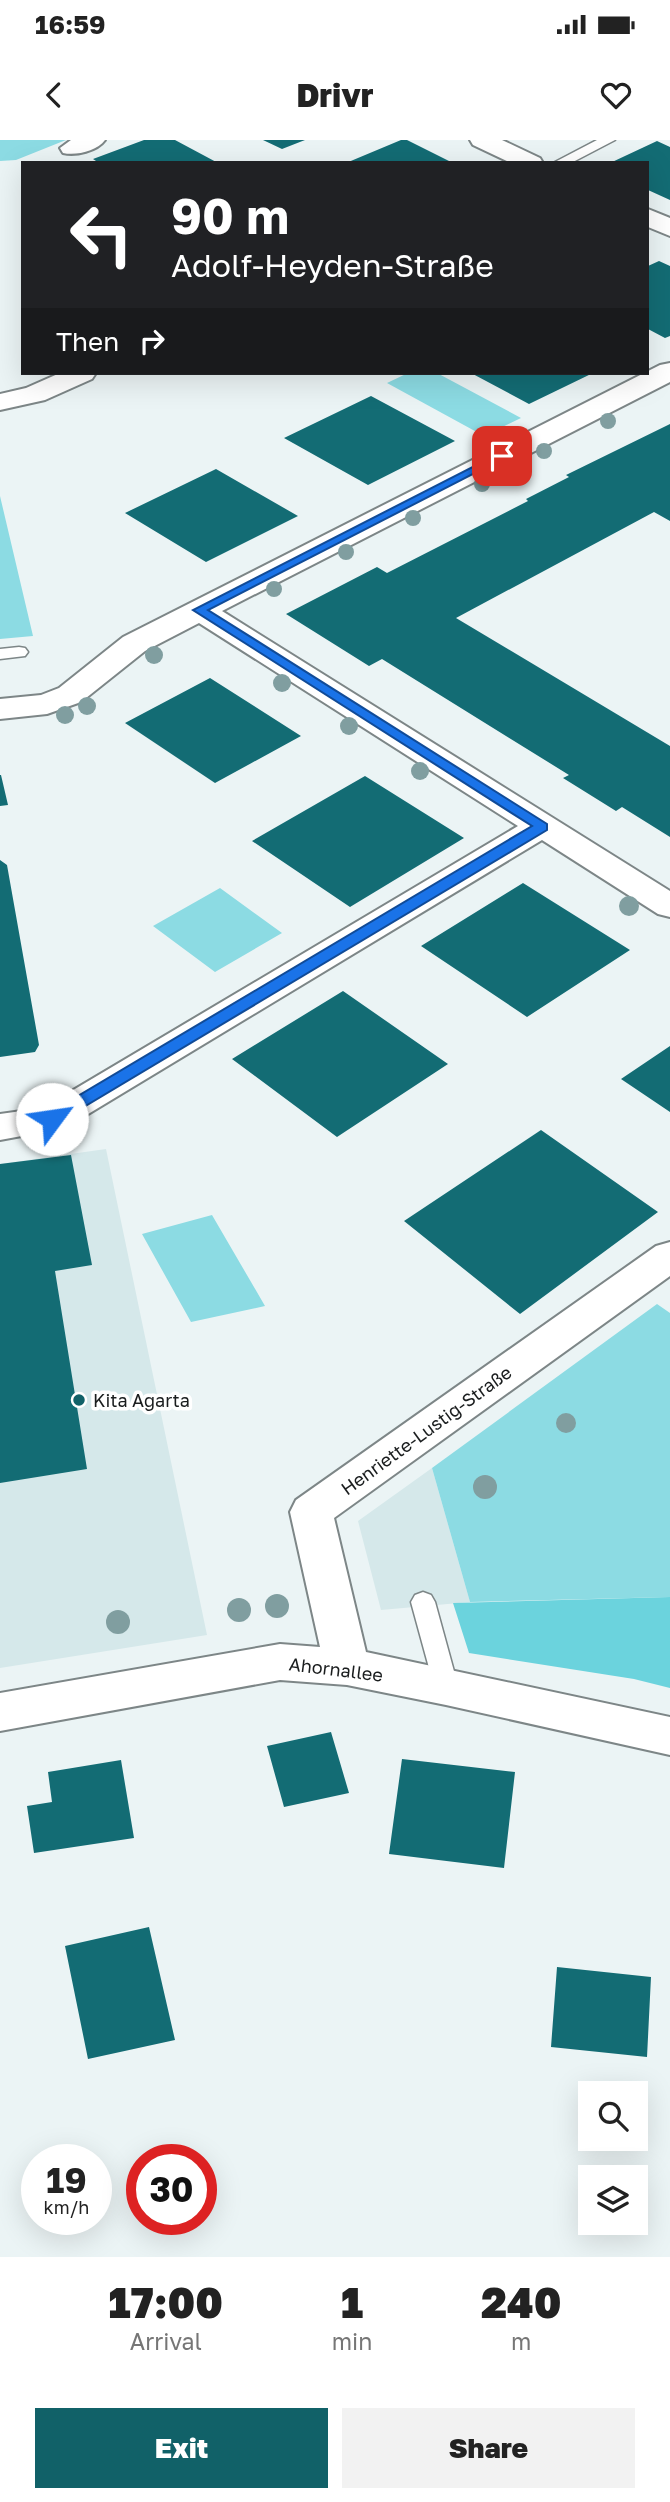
<!DOCTYPE html>
<meta charset="utf-8">
<style>
:root{--surface:#fff;--page:#f2f2f2;--text:#222;--muted:#767676;--accent:#116168}
body{margin:0;font-family:"Golos Text",sans-serif;background:var(--page);color:var(--text);height:100vh;display:flex;flex-direction:column;font-size:26px;white-space:nowrap}
*{box-sizing:border-box;margin:0}
p{font-size:23px;color:var(--muted)}
.icon{flex:none;width:38px;height:38px;fill:none;stroke:currentColor;stroke-width:2;stroke-linecap:round;stroke-linejoin:round}
.map{position:relative;height:2117px;overflow:hidden}
.panel{display:flex;flex-direction:column;background:var(--surface);flex:1}
.panel>*{flex:none}
.hud{position:absolute;left:21px;top:21px;width:628px;height:214px;border-radius:0px;box-shadow:0 7px 28px #0002;background:#202124;color:#fff;overflow:hidden}
.buttons{position:absolute;left:578px;top:1941px;display:grid;gap:14px}
.buttons a{display:grid;place-items:center;width:70px;height:70px;border-radius:0px;background:var(--surface);box-shadow:0 7px 28px #0002;font-size:35px}
.speed{position:absolute;left:21px;top:2004px;display:flex;gap:14px;font-size:35px;font-weight:700;text-align:center}
.speed>*{display:grid;place-content:center;width:91px;height:91px;border-radius:50%;background:var(--surface);box-shadow:0 7px 28px #0002;line-height:1}
.speed small{font-size:18px;font-weight:400}
.speed .limit{border:10px solid #d22;background:#fff;color:#111}
.pin{position:absolute;display:grid;place-items:center;width:60px;height:60px;color:#fff;margin:-30px;border-radius:14px;box-shadow:0 4px 10px #0006}
.me{position:absolute;width:77px;margin:-38px;rotate:59deg;stroke-linejoin:round;filter:drop-shadow(0 0 5px #0008)}
.turn{display:flex;align-items:center;gap:24px;height:147px;padding:0 35px;font-size:32px}
.turn .icon{width:91px;height:91px;stroke-width:2.5}
.turn b{display:block;font-size:49px;line-height:60px}
.then{display:flex;align-items:center;height:66px;padding:0 35px;background:#0003;gap:14px;font-size:26px}
.eta{display:flex;justify-content:space-evenly;align-items:center;height:119px;text-align:center}
.eta b{font-size:42px;font-weight:800;line-height:49px}
.action{display:flex;gap:14px;margin-top:auto;padding:14px 35px}
.action a{flex:1;height:80px;border-radius:0px;background:var(--accent);color:#fff;font-size:28px;font-weight:800;line-height:80px;text-align:center}
.action a+a{background:var(--page);color:var(--text)}
.status{display:flex;justify-content:space-between;align-items:center;height:49px;padding:0 35px;background:var(--surface);direction:ltr}
.status svg{height:19px;fill:currentColor}
header{display:flex;justify-content:space-between;align-items:center;height:91px;padding:0 35px;background:var(--surface);font-size:32px;font-weight:800}
.map>svg:first-child{display:block}
</style>
<div class="status"><b>16:59</b><svg viewBox="0 0 49 12"><path d="M0 12V9h3v3zM5 12V6h3v6zM10 12V3h3v9zM15 12V0h3v12zM26 1h20v11H26zM47 4h2v5h-2z"/></svg></div>
<header><svg class="icon" aria-label="back" viewBox="0 0 24 24"><path d="M15 5l-7 7 7 7"/></svg>Drivr<svg class="icon" aria-label="heart" viewBox="0 0 24 24"><path d="M12 20l-8-8c-3-5 5-10 8-4 3-6 11-1 8 4z"/></svg></header>
<div class="map">
<svg width="670" height="2117" viewBox="0 0 670 2117">
<rect width="100%" height="100%" fill="#ebf4f5"/>
<path fill="#d5e8ea" d="M106,1009L207,1495L0,1528V1024Z
M432,1328L470,1462L381,1470L358,1381Z"/>
<path fill="#8cdbe3" d="M0,0H66L16,20L0,21Z
M408,233H437L521,278L484,296L387,243Z
M0,356L33,496L0,499Z
M220,748L282,793L215,832L153,786Z
M212,1075L265,1166L191,1182L142,1094Z
M657,1164L670,1173V1457L470,1462L432,1328Z"/>
<path fill="#6bd3dd" d="M670,1457V1548L634,1539L469,1513L453,1463Z"/>
<path fill="#136c74" d="M144,0H175L218,23H99L93,19Z
M263,0H305L282,9Z
M401,0H407L453,23H346Z
M657,1L670,7V60L648,50V23H610Z
M659,121L670,126V196L665,198L648,189V126Z
M471,233H593L529,264Z
M371,256L455,301L368,345L284,298Z
M670,284V381L654,372L456,478L670,606V697L622,667L616,671L563,638L569,635L382,519L369,526L286,474L377,427L387,433L528,361L526,359L569,337L566,335Z
M216,329L298,376L206,422L125,373Z
M210,538L301,596L215,643L125,583Z
M0,635H1L8,665L0,666Z
M365,636L464,698L350,767L252,701Z
M0,720L7,725L39,905L35,912L0,917Z
M523,743L630,810L527,877L421,806Z
M343,851L448,924L337,997L232,919Z
M670,906V972L621,939Z
M541,990L658,1072L520,1174L404,1081Z
M71,1015L92,1125L55,1131L87,1329L0,1343V1024Z
M331,1592L349,1653L284,1667L267,1606Z
M402,1619L515,1632L504,1728L389,1714Z
M121,1620L134,1698L34,1713L27,1666L52,1662L48,1632Z
M149,1787L175,1900L88,1919L65,1806Z
M557,1827L651,1837L647,1917L551,1907Z"/>
<g fill="none" stroke-linecap="round" stroke-linejoin="round">
<g stroke="#7d8687" stroke-width="3">
<path id="service" d="M597,0H615L571,23H553Z
M19,507L25,508L28,512L25,516L0,519V509Z
M423,1452L431,1455L435,1462L458,1546L455,1553L446,1556L437,1553L434,1546L411,1462L415,1455Z"/>
</g>
<g stroke="#7d8687" stroke-width="4">
<path id="minor" d="M71,0H105C97,11 76,16 63,13L60,8Z
M470,0H502L540,18L543,23H511L473,5Z
M648,69L670,78V96L648,87Z
M670,223V242L222,471L670,751V777L658,774L542,700L65,988L0,1000V974L43,968L518,686L199,483L145,511L81,562L47,574L0,579V559L41,555L59,548L123,497L660,225Z
M60,233H96L92,239L45,260L0,270V254L26,248Z
M670,1102V1136L334,1378L366,1512L670,1577V1615L446,1565L347,1545L280,1540L0,1591V1553L280,1504L320,1507L290,1372L296,1360L656,1106Z"/>
</g>
<use href="#service" fill="#fff" fill-rule="evenodd"/>
<use href="#minor" fill="#fff" fill-rule="evenodd"/>
</g>
<g fill="#809ea0">
<circle cx="608" cy="281" r="8"/>
<circle cx="544" cy="311" r="8"/>
<circle cx="482" cy="344" r="8"/>
<circle cx="413" cy="378" r="8"/>
<circle cx="346" cy="412" r="8"/>
<circle cx="274" cy="449" r="8"/>
<circle cx="154" cy="515" r="9"/>
<circle cx="282" cy="543" r="9"/>
<circle cx="87" cy="566" r="9"/>
<circle cx="65" cy="575" r="9"/>
<circle cx="349" cy="586" r="9"/>
<circle cx="420" cy="631" r="9"/>
<circle cx="629" cy="766" r="10"/>
<circle cx="566" cy="1283" r="10"/>
<circle cx="485" cy="1347" r="12"/>
<circle cx="277" cy="1466" r="12"/>
<circle cx="239" cy="1470" r="12"/>
<circle cx="118" cy="1482" r="12"/>
</g>
<path fill="#1a73e8" stroke="#114b97" stroke-width="2" d="M498,314L508,316L208,470L547,684V690L57,983H46L44,979L46,975L532,686L193,470Z"/>
<circle fill="#116168" stroke="#fff" stroke-width="2.5" cx="79" cy="1260" r="7"/>
<g text-anchor="middle" dominant-baseline="central" stroke-width="7" stroke-linejoin="round" paint-order="stroke">
<g font-size="18" fill="#1a1d1e" stroke="#fff" text-anchor="start">
<text x="93" y="1260">Kita Agarta</text>
</g>
<g font-size="18" fill="#1a1d1e" stroke="#fff">
<text transform="translate(426 1290) rotate(-36)">Henriette-Lustig-Straße</text>
<text transform="translate(336 1529) rotate(7)">Ahornallee</text>
</g>
</g>
</svg>
<div class="buttons">
<a><svg class="icon" aria-label="search" viewBox="0 0 24 24"><circle cx="10" cy="10" r="6"/><path d="M15 15l6 6"/></svg></a>
<a><svg class="icon" aria-label="layers" viewBox="0 0 24 24"><path d="M12 4l9 5-9 5-9-5zM3 14l9 5 9-5"/></svg></a>
</div>
<div class="speed"><div>19<small>km/h</small></div><div class="limit">30</div></div>
<div class="pin" style="left:502px;top:316px;background:#d93025"><svg class="icon" aria-label="arrive" viewBox="0 0 24 24"><path d="M6 21V4h12l-3 4 3 4H6"/></svg></div>
<svg class="me" style="left:52px;top:979px" viewBox="-20 -20 40 40"><circle r="19" fill="#fff"/><path d="M0-13L10 11 0 6-10 11z" fill="#1a73e8"/></svg>
<div class="hud">
<div class="turn"><svg class="icon" aria-label="left" viewBox="0 0 24 24"><path d="M17 20v-9H6M10 6l-5 5 5 5"/></svg><div><b>90 m</b>Adolf-Heyden-Straße</div></div>
<div class="then">Then<svg class="icon" aria-label="right" viewBox="0 0 24 24"><path d="M7 20v-9h11M14 6l5 5-5 5"/></svg></div>
</div>
</div>
<section class="panel">
<div class="eta">
<div><b>17:00</b><p>Arrival</p></div>
<div><b>1</b><p>min</p></div>
<div><b>240</b><p>m</p></div>
</div>
<div class="action"><a>Exit</a><a>Share</a></div>
</section>
